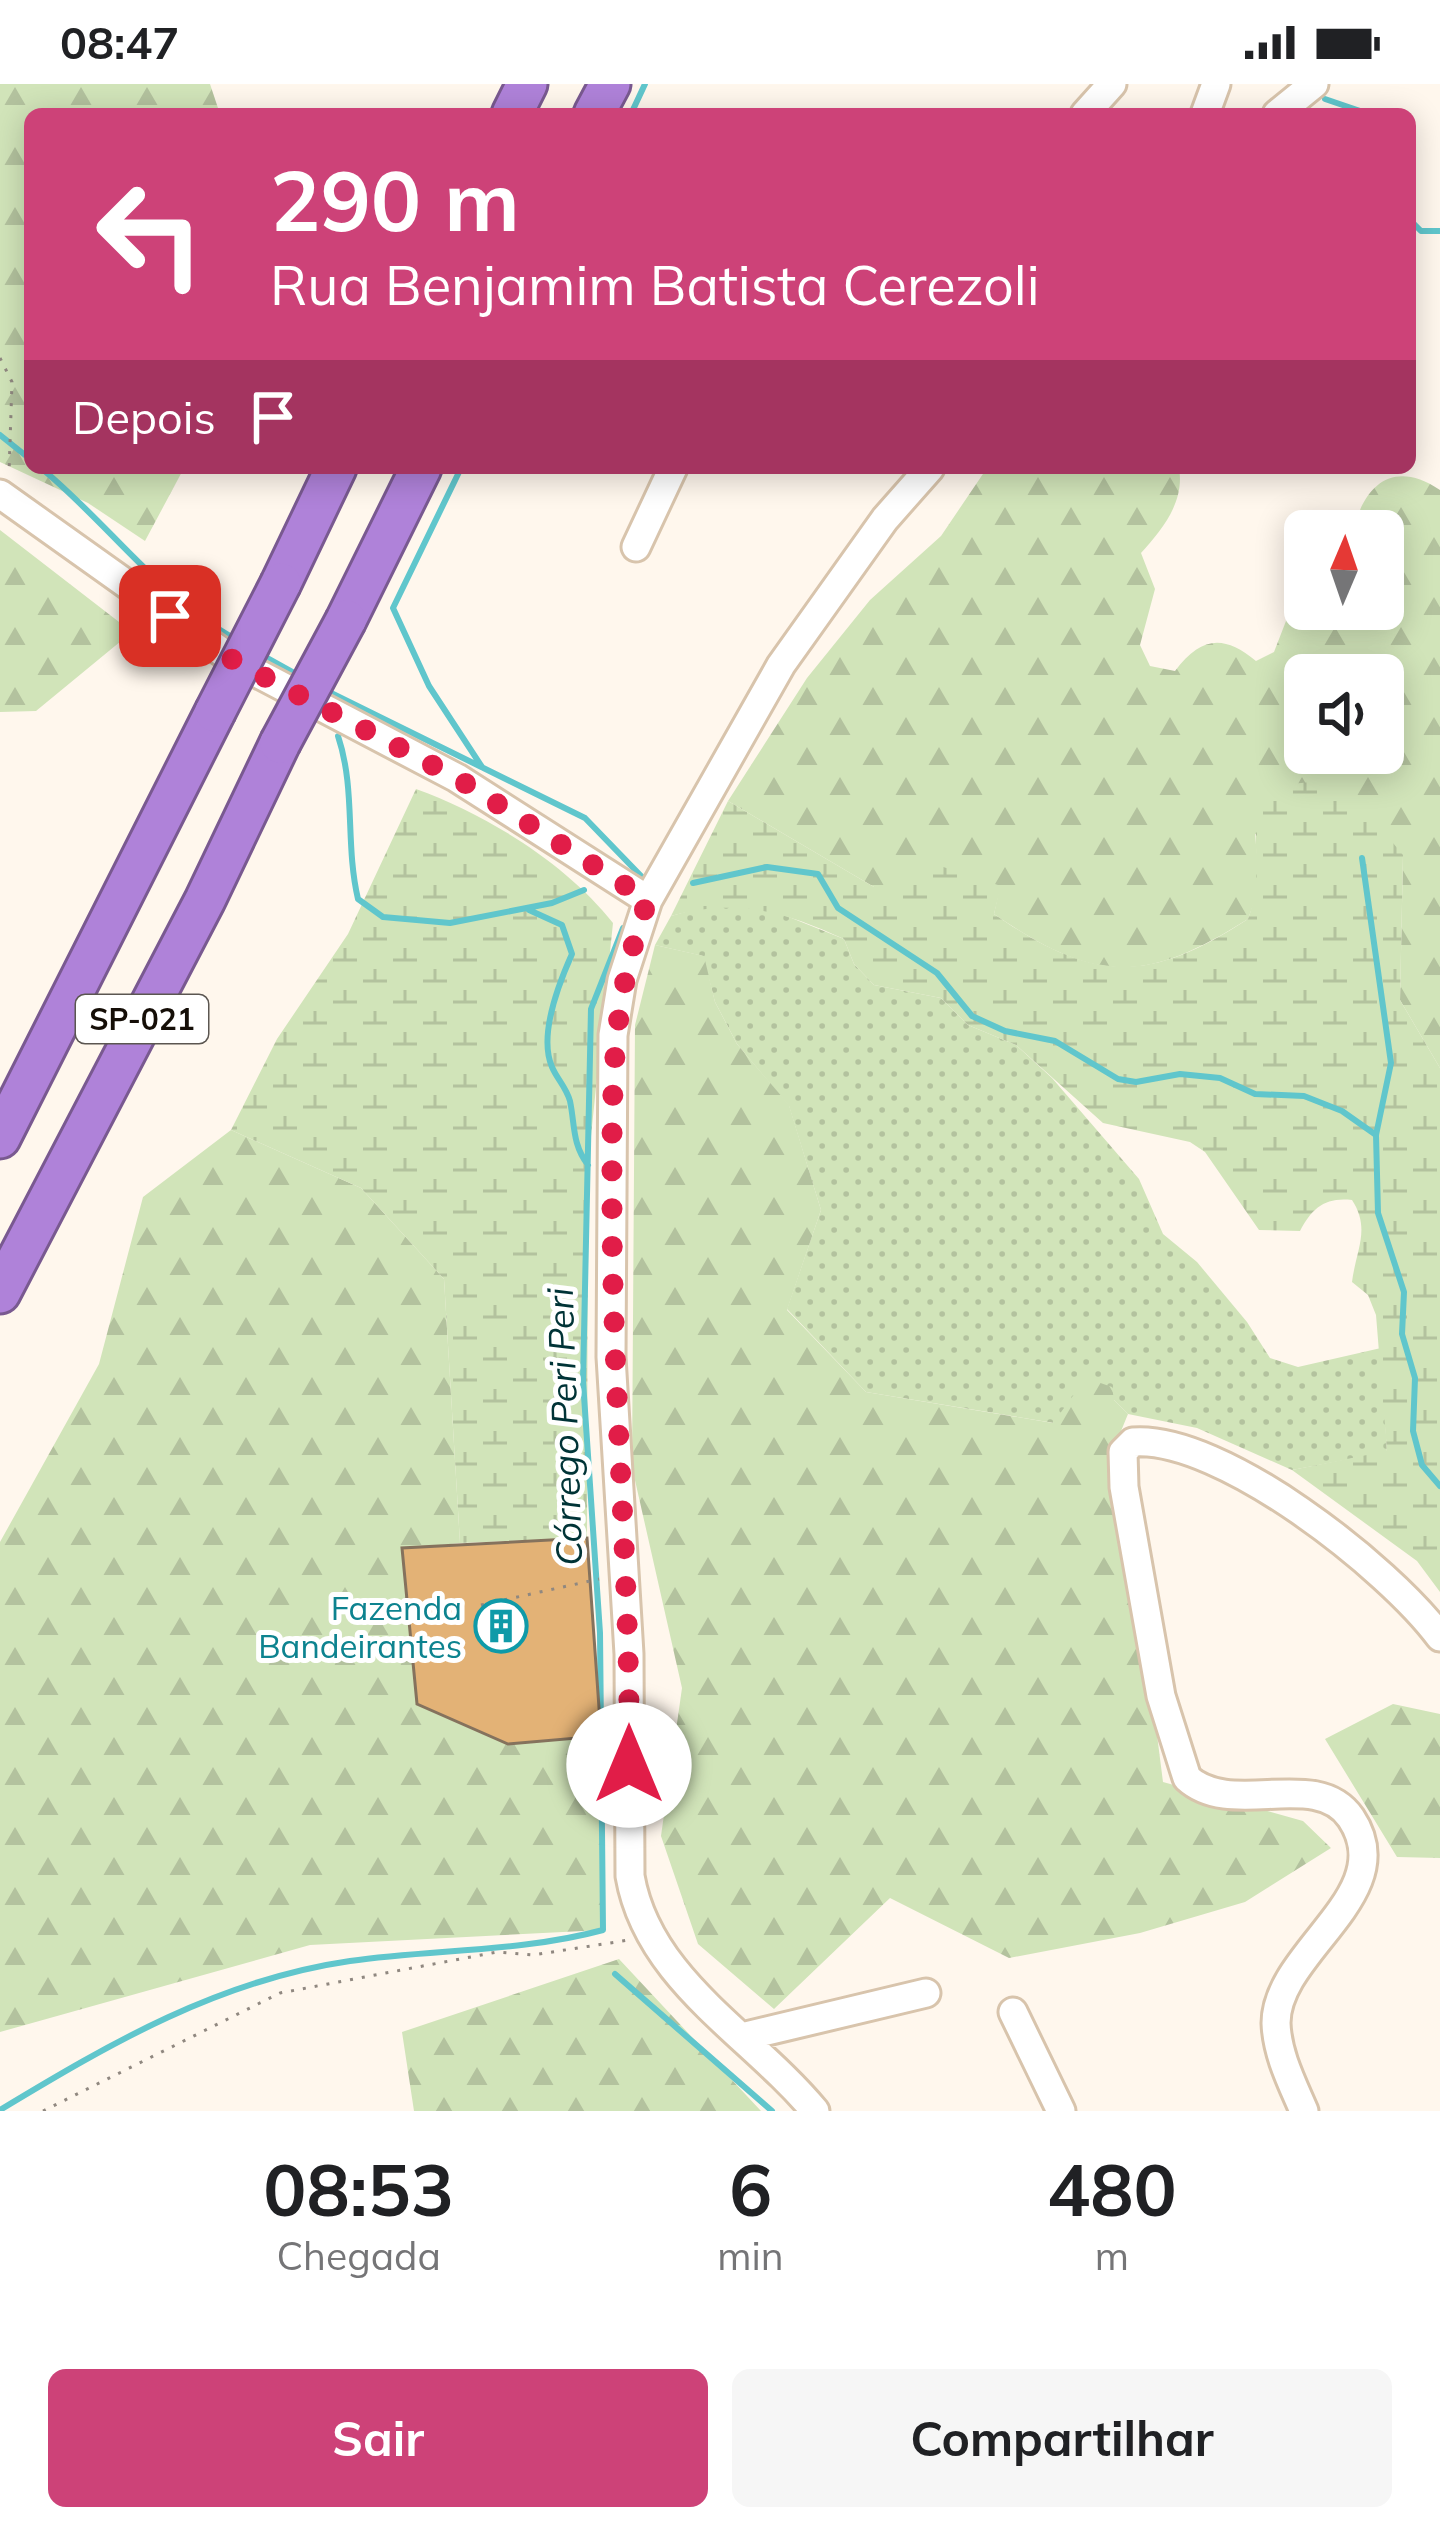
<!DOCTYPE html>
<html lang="pt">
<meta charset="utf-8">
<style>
:root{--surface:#fff;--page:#f6f6f6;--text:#202124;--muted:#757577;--accent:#cd4278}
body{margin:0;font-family:Mulish,sans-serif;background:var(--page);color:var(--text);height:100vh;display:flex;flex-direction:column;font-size:45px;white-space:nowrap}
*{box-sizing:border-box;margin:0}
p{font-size:39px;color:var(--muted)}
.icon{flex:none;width:66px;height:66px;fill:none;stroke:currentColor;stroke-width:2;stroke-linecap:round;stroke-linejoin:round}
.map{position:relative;height:2027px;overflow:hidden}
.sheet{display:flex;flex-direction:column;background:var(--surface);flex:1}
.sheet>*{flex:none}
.guide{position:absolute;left:24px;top:24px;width:1392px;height:366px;border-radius:18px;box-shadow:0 6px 30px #0003;background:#cd4278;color:#fff;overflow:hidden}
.needle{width:78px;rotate:2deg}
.tools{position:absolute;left:1284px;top:426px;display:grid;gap:24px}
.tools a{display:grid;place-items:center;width:120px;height:120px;border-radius:18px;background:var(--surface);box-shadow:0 6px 30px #0003;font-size:60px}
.pin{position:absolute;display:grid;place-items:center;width:102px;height:102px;color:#fff;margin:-51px;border-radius:24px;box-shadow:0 6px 18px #0006}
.me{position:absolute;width:132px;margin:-66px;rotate:0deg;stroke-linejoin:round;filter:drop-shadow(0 0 9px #0008)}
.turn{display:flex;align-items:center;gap:42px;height:252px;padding:0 48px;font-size:54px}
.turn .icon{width:156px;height:156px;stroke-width:2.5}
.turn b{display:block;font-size:84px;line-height:102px}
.then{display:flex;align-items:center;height:114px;padding:0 48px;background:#0003;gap:24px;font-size:45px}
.eta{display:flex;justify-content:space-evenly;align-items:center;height:204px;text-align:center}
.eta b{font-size:72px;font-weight:700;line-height:84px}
.cta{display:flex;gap:24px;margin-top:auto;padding:24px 48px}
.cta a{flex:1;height:138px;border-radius:18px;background:var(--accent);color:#fff;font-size:48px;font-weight:700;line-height:138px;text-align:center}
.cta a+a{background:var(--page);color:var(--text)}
.status{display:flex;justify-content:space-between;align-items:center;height:84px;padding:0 60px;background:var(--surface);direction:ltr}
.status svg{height:33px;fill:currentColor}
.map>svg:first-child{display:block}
</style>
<div class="status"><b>08:47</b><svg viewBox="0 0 49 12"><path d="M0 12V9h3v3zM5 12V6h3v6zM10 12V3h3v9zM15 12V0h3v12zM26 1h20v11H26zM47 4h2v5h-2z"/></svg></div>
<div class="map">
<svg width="1440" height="2027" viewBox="0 0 1440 2027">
<defs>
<pattern id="grass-dots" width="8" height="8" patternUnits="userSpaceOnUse" patternTransform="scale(3)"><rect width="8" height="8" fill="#d1e4b9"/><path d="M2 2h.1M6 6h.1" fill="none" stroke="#b3c29e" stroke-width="1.8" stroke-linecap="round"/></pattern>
<pattern id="forest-firs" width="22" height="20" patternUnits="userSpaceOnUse" patternTransform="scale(3)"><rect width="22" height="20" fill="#d1e4b9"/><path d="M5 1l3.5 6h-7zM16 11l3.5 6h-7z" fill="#b3c29e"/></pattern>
<pattern id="wetland-marsh" width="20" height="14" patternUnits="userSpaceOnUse" patternTransform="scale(3)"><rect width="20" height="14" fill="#d1e4b9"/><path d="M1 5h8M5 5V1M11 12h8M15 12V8" fill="none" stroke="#b3c29e"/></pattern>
</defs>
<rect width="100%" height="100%" fill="#fff7ed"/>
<path fill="url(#grass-dots)" d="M759,821L844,855L854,880L874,901L941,914L968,941L1016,961L1052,994L1139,1095L1163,1150L1197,1178L1247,1238L1270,1274L1298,1283L1381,1264L1387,1368L1292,1386L1197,1344L1128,1330L1114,1316L1065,1325L1054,1339L866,1308L787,1225L821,1126L789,1022L737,960L715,918L703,872L655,861L671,832L703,823Z"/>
<path fill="url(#forest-firs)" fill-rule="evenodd" d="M0,0H210L220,30H30V384H184L145,457L88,419L0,378Z
M987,384H1179C1185,418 1162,446 1141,469L1155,505L1140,561L1150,582L1175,587C1201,553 1223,550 1256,577L1274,568L1286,537L1305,511V525H1383V447H1353C1365,398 1395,376 1440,406V984L1400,916L1403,771L1255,750L1260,802L1248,835C1144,901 1095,899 994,830L1000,802L874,803L728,717L807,594L870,516L941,452ZM1305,591H1383V669H1305Z
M0,446L132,548L36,627L0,628Z
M655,861L704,872L715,918L737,960L789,1021L821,1126L787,1226L866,1308L1053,1339L1086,1294L1112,1303L1114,1316L1128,1330L1119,1352L1163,1698L1303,1737L1331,1764L1245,1818L1140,1849L1009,1874L890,1814L774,1925L698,1860L661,1752L682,1604L632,1383L635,941Z
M231,1046L361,1104L444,1195L460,1459L402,1465L417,1619L508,1660L601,1652L603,1846L310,1861L0,1948V1458L99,1280L143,1113Z
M1393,1620L1440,1630V1774L1397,1773L1325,1655Z
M619,1875L761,2027H414L402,1948Z"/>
<path fill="url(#wetland-marsh)" d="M1321,697L1343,699L1403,771L1400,916L1440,984V1508L1417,1477L1292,1386L1387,1367L1376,1231L1368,1211L1352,1198C1356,1166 1371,1145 1352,1116C1325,1113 1312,1124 1300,1147L1259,1146L1205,1068L1190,1058L1103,1039L1016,961L968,941L941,914L874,901L854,880L844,855C783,827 737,814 671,832L728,717L874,803L903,799L919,775L1001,802L994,830C1092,898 1147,901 1248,835C1267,783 1246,754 1263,712L1291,700Z
M416,705C486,730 567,780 613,839L588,1081L587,1454L460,1459L444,1195L361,1104L231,1046L277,955L348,850Z"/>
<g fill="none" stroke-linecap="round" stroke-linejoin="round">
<path stroke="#60c6cc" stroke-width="6" d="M1325,15L1369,30
M631,30L645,0
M1410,136L1421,147H1440
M0,351L30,375
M41,384C108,439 158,512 235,555
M461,384L393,524L429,602L482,683
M262,571L298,591
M325,606L585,734L643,794
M338,652C356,706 345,760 358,815L383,833L450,839L552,819L584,806
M1362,774L1391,979L1376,1051L1378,1129L1404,1208L1402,1250L1415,1294L1413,1347L1422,1381L1440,1402
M693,799L767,783L818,790L838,824L937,889L972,932L1005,947L1055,957L1118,995L1136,998L1180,990L1220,994L1255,1010L1304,1012L1342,1027L1376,1051
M529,826L562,841L572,870C559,899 538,951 552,983C557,995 566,1003 570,1017C575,1041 572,1060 588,1081
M615,1890L772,2027
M0,2026C111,1959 219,1896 350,1877C434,1865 522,1868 603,1846L600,1549L583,1297L591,925L623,844"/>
</g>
<path fill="#e3b276" stroke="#85725d" stroke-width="3" d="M587,1454L601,1652L508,1660L417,1620L402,1464Z"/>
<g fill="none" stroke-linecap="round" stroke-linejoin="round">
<g stroke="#d8c4ac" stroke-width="33">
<path id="minor" d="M1085,30L1112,0
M1205,30L1216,0
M1277,30L1314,0
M0,410L236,578L457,694L648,816
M636,463L673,384
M1013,1928L1061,2027
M742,1953L926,1909
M815,2027C751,1950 648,1896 630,1792L629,1570L611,1273L613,951L622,896L648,816L781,581L885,435L930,384
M1304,2027C1292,1999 1277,1970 1276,1939C1276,1867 1402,1810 1351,1734C1316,1683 1232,1735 1187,1694L1161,1612L1124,1403L1123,1368L1133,1358C1221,1351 1389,1484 1440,1553"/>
</g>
<g stroke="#795990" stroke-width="45">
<path id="highway" d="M512,30L527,0
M594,30L610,0
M281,499L336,384
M346,536L421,384
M0,1054L215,628
M0,1209L205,816L280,659"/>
</g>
<path stroke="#908880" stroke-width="3" stroke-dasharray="3 9" stroke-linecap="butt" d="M0,274L12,298L9,389
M481,1521L599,1495
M43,2027L280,1909L497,1868L533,1871L629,1856"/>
<use href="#minor" stroke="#fff" stroke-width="27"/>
<use href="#highway" stroke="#af82d9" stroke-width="39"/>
<g stroke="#795990" stroke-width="45" stroke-linecap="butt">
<path id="highway-bridge" d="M215,628L281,499
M280,659L346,536"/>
</g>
<use href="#highway-bridge" stroke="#af82d9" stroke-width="39"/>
</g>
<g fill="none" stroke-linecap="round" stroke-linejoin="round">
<path stroke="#e11d48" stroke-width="21" stroke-dasharray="0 37.8" d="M170,532L236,578L457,694L648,816C609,921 612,1012 612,1122C612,1309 631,1495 629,1681"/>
</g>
<defs>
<g id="building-ring" transform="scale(2.7)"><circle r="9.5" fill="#fff" stroke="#0f9aa8" stroke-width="1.5"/><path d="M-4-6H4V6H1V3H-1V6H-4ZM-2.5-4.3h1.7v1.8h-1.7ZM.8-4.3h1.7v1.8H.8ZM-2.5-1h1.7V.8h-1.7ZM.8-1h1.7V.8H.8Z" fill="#0f9aa8"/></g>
</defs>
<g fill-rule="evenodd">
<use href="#building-ring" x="501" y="1542"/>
</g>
<g text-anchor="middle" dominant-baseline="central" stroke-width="10" stroke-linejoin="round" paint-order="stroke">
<rect fill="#fff" stroke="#5b5651" stroke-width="3" x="76" y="911" width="132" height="48" rx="9"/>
<g font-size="30" font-weight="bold" fill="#150e07">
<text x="142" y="935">SP-021</text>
</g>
<g font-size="33" fill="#0d838f" stroke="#fff" text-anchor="end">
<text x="462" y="1523">Fazenda<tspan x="462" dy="38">Bandeirantes</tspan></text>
</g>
<g font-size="36" font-style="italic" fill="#003336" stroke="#fff">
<text transform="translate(564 1343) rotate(-92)">Córrego Peri Peri</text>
</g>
</g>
</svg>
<div class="tools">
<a><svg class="needle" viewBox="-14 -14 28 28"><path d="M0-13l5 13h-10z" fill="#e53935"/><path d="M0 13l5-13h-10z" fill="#757577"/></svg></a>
<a><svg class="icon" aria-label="sound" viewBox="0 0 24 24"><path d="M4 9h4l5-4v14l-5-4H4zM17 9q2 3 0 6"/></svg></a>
</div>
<div class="pin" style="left:170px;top:532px;background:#d93025"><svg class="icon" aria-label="arrive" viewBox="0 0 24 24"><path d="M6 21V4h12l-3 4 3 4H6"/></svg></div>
<svg class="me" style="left:629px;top:1681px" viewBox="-20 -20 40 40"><circle r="19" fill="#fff"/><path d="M0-13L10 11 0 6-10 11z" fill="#e11d48"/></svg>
<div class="guide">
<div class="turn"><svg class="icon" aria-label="left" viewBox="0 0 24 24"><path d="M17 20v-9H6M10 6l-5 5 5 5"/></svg><div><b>290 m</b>Rua Benjamim Batista Cerezoli</div></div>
<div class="then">Depois<svg class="icon" aria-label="arrive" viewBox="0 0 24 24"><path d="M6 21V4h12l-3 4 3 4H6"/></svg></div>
</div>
</div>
<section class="sheet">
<div class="eta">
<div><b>08:53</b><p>Chegada</p></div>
<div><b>6</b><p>min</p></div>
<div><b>480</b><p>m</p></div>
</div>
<div class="cta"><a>Sair</a><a>Compartilhar</a></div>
</section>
